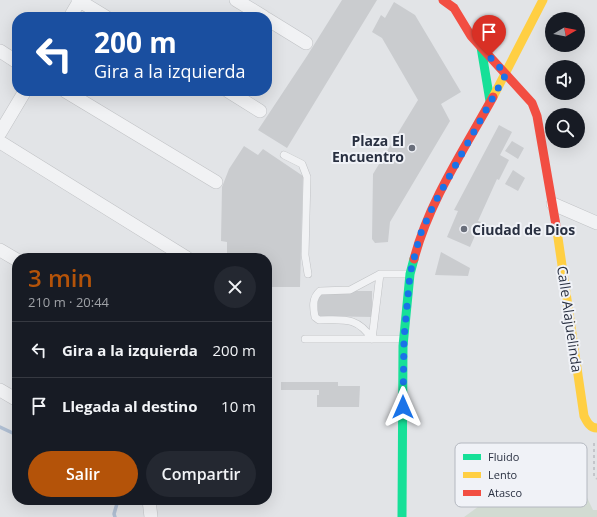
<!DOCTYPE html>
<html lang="es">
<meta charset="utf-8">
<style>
:root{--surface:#171b24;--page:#242831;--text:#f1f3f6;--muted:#9ea1a6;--line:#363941;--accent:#b45309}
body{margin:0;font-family:"Open Sans",sans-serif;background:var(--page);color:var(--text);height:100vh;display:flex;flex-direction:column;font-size:15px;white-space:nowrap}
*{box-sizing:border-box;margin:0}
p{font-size:13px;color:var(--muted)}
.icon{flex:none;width:22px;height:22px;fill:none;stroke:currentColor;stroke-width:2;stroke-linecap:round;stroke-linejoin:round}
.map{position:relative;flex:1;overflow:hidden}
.side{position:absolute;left:12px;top:253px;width:260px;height:252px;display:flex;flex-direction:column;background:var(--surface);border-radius:16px;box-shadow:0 4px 16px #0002}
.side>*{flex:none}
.hud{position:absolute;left:12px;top:12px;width:260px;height:84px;border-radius:16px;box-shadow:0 4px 16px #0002;background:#1a4fa0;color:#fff;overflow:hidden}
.needle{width:26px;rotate:80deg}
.fabs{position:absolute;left:545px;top:12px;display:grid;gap:8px}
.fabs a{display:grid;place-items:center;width:40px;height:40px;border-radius:50%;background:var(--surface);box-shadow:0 4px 16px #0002;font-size:20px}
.pin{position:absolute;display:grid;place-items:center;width:34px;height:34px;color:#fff;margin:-41px -17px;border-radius:50% 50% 50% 0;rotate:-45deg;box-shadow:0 0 4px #0007}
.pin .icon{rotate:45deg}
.me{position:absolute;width:44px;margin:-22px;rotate:0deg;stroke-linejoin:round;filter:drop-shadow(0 0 3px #0008)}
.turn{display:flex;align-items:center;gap:14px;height:84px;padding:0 16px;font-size:18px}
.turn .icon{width:52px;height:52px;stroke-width:2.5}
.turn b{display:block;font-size:28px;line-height:34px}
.round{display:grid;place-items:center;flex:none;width:42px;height:42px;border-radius:21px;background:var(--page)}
.overview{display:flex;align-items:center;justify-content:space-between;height:68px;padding:0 16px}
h1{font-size:24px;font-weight:600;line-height:30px;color:var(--accent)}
.action{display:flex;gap:8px;margin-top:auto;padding:8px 16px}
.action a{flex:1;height:46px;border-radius:24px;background:var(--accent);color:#fff;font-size:16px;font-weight:600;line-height:46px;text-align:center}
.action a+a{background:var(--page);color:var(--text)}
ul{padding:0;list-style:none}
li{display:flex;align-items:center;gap:12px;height:56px;padding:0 16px;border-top:1px solid var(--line)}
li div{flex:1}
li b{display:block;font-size:15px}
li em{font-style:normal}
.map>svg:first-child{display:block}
</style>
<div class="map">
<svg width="597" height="517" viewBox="0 0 597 517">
<rect width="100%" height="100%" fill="#e2e4e7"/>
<path fill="#d2dbd2" d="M562,446L593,510H597V517H464Z"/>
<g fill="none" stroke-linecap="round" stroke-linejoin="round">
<path stroke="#b0bfd3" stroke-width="3.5" d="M0,427L17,435
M115,517L114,514L118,500"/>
</g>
<path fill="#cacccf" d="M342,0H377L287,148L258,130L307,56Z
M394,2L415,15L461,92L441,104L450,121L390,222L388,242L375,243L372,239L373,174L418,100L382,38L372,32L381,15L385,18Z
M499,125L512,132L500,155L509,160L499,180L497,179L478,221L481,222L470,247L447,237L458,211L454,210Z
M512,141L524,148L518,159L505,151Z
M244,146L258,155L263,149L303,176L300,287H267V258H227V242L221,241L222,187L229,169Z
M513,170L525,178L518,191L505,184Z
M441,252L470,268L468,276L435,275Z
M345,291H372V317L318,316V294H345Z
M281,382H338V386H360L359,407H317V395H319V390H281Z"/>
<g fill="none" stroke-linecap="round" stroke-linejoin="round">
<g stroke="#c0c2c5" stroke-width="8">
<path id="lane" d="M284,155L302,164L307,177L305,255L308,274
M305,339H403
M372,339C357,316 343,320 319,320L315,317C313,307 312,298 320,291L350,290L380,274H410
M372,339L380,274"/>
</g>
<g stroke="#c0c2c5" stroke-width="14">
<path id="street" d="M78,0L106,17
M236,0L264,17
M70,17L80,0
M267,19L306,43
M0,51L17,62
M65,91L216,182
M228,91L260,111
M0,133L25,91
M0,142L187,258
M553,204L597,223
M0,250L17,260
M0,390L17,400
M149,500L151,517"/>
</g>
<path stroke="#c4c5ca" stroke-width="2" stroke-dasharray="3 3" stroke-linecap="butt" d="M594,443V476L597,479"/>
<use href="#lane" stroke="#f1f2f4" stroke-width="7"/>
<use href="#street" stroke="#f1f2f4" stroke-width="13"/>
<path stroke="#16e098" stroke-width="9" d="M481,47L490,101
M402,517L403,346L410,274L414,259"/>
<path stroke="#ffcf43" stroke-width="9" d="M493,97L543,0
M557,231L584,416C587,422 590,428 597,428"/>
<path stroke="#f24e42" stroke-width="9" d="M443,0L454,8L471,36L532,103L537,116L557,231
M414,259C429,201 465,148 493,97"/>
</g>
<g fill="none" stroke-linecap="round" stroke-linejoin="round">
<path stroke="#1a73e8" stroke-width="7" stroke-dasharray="0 12.6" d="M403,407L404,338L410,274L420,235L434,204L506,74L489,56"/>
</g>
<g fill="#6a6f7b" stroke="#f0f2f7" stroke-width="1.5">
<circle cx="412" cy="148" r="4"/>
<circle cx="464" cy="229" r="4"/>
</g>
<g text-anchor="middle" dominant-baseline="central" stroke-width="4" stroke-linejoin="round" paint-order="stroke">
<g font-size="14" font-weight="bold" fill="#293041" stroke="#f0f2f7" text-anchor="end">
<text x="404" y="140">Plaza El<tspan x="404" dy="16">Encuentro</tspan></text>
<text x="472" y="229" text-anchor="start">Ciudad de Dios</text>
</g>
<g font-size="14" fill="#293041" stroke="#f0f2f7">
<text transform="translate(570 319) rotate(82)">Calle Alajuelinda</text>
</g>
</g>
<rect x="455" y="443" width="132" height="64" rx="6" fill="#f0f2f7" stroke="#b4b8c0" stroke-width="1"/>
<rect x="463" y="454" width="18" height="6" fill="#16e098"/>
<rect x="463" y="472" width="18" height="6" fill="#ffcf43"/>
<rect x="463" y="490" width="18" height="6" fill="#f24e42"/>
<g font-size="11" fill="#293041">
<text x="488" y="461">Fluido</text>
<text x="488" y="479">Lento</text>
<text x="488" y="497">Atasco</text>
</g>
</svg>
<div class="fabs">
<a><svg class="needle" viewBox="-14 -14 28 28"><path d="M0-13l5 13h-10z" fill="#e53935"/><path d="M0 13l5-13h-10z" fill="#9ea1a6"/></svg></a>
<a><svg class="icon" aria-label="sound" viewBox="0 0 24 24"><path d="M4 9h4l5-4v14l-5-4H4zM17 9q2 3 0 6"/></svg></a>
<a><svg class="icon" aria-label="search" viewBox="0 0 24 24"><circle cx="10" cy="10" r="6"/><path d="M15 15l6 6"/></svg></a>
</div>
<div class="pin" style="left:489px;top:56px;background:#d93025"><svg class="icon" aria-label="arrive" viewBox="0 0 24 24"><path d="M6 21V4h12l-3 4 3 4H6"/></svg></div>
<svg class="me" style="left:403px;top:407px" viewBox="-20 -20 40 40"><path d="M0-17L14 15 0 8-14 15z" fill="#1a73e8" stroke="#fff" stroke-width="4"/></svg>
<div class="hud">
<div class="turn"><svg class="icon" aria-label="left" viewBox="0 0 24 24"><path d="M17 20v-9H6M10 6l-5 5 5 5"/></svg><div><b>200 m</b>Gira a la izquierda</div></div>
</div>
<section class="side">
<div class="overview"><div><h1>3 min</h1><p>210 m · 20:44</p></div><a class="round"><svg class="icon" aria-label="close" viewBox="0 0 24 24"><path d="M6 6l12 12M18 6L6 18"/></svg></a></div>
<ul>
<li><svg class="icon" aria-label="left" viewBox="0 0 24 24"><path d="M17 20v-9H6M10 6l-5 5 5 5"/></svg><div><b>Gira a la izquierda</b></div><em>200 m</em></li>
<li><svg class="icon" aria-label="arrive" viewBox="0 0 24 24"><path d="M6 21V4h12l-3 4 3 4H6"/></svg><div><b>Llegada al destino</b></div><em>10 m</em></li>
</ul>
<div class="action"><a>Salir</a><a>Compartir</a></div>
</section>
</div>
